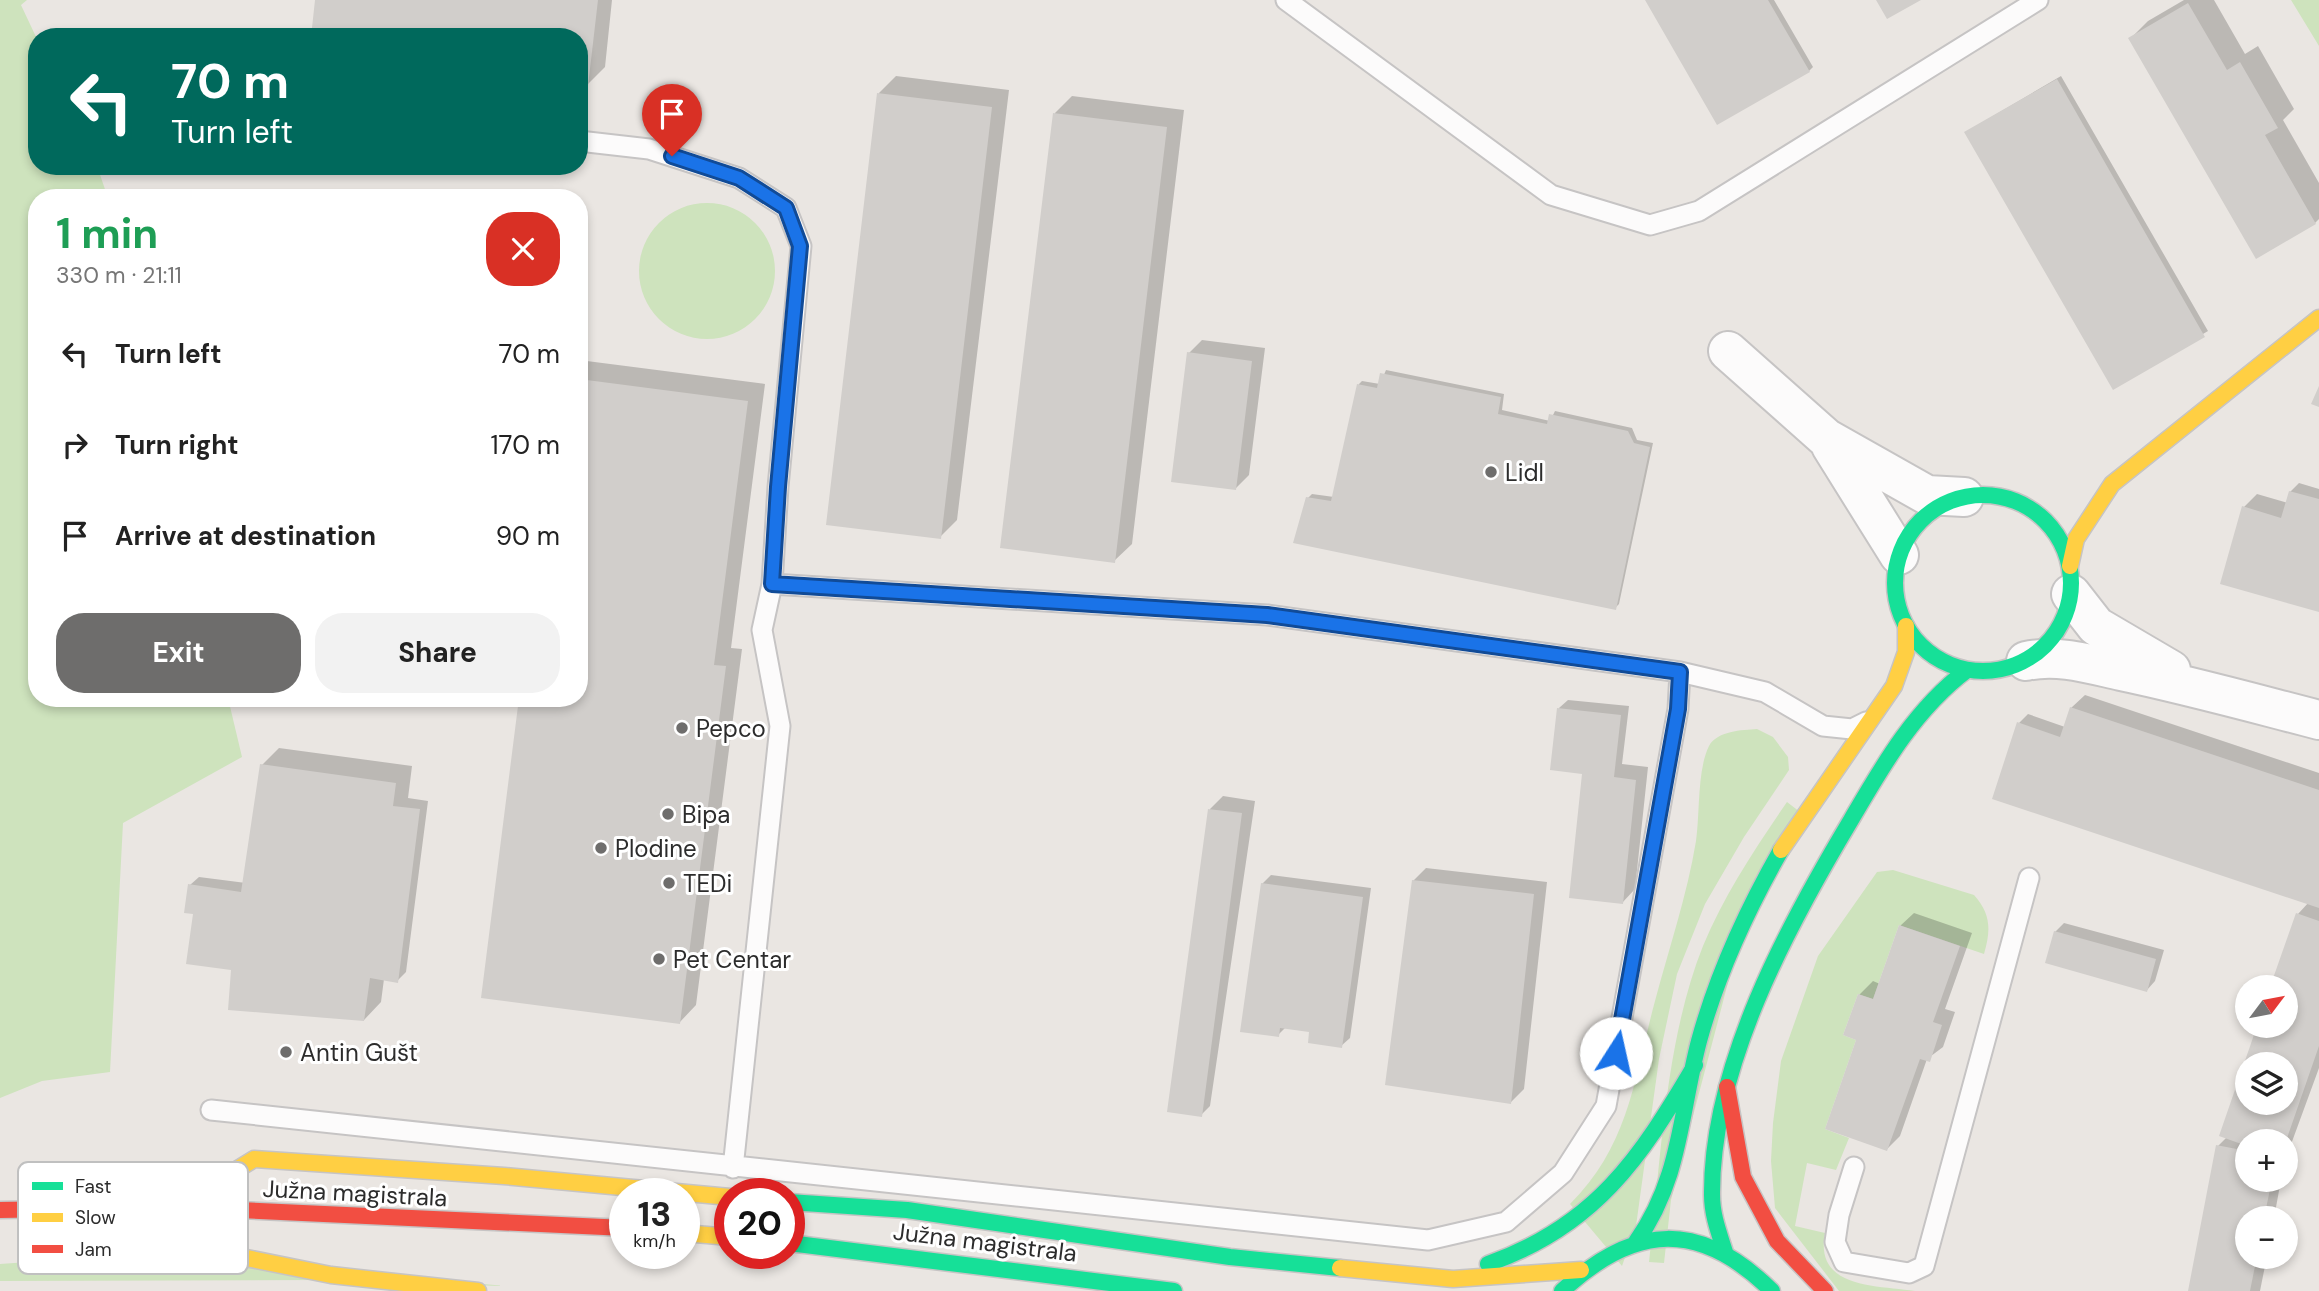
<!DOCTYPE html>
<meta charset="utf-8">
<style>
:root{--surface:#fff;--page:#f2f2f2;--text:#222;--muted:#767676;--accent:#6e6d6c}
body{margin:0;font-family:"DM Sans",sans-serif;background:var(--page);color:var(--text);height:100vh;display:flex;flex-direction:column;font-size:26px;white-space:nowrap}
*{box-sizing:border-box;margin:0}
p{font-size:23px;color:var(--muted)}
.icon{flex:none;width:38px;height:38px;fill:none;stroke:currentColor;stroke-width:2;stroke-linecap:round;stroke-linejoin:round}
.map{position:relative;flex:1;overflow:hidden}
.drawer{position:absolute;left:28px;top:189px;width:560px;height:518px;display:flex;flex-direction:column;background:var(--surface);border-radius:28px;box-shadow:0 4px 10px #0003}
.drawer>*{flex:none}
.hud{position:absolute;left:28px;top:28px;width:560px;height:147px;border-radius:28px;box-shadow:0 4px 10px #0003;background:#00695c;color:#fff;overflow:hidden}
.needle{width:46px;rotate:58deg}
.fabs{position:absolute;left:2235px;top:975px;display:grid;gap:14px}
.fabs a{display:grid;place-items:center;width:63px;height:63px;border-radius:50%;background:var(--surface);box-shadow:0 4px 10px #0003;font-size:35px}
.speed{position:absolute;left:609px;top:1178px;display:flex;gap:14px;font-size:35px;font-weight:700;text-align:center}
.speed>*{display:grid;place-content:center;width:91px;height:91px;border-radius:50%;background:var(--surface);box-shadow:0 4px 10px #0003;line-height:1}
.speed small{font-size:18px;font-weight:400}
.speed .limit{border:10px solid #d22;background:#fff;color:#111}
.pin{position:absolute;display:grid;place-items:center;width:60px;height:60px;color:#fff;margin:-72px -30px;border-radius:50% 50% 50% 0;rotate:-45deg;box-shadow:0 0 7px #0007}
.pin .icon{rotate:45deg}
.me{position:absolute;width:77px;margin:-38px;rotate:10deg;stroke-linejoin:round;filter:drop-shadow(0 0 5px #0008)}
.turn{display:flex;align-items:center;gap:24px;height:147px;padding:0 28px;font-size:32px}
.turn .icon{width:91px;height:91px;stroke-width:2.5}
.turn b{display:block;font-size:49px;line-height:60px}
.round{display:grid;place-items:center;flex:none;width:74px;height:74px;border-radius:28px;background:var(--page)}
.headline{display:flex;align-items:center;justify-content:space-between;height:119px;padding:0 28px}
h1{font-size:42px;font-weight:700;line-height:52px;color:#1e9e55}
.action{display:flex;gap:14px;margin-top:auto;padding:14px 28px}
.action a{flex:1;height:80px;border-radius:28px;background:var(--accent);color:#fff;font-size:28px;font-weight:700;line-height:80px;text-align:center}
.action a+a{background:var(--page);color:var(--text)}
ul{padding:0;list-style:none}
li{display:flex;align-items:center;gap:21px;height:91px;padding:0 28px}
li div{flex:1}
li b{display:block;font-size:26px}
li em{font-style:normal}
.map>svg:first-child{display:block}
</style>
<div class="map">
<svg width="2319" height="1291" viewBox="0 0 2319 1291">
<rect width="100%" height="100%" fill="#eae6e2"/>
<path fill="#cee3bd" d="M0,0H27L21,5L37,39V166H97L108,198H37V698H228L242,757L123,823L110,1072L42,1081L0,1098Z
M2291,0H2319V46Z
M639 271a68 68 0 1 1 136 0a68 68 0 1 1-136 0Z
M1757,729L1773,737L1788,757L1789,770L1744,837L1705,904L1677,974L1659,1059L1636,1226L1622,1266L1570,1204C1630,1144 1634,1078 1655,1001C1669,948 1687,896 1696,841C1700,814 1697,770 1709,746C1717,731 1742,730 1757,729Z
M1787,802L1800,812L1756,876L1671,1200L1664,1263L1649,1262C1661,1160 1665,1041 1703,946C1724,895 1756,847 1787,802Z
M1893,870L1974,895C1991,914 1991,930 1984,954L1899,925L1873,999L1858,994L1843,1035L1856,1040L1825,1129L1849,1138L1836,1170L1807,1163L1795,1226L1825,1233C1814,1289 1876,1285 1915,1291H1839L1775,1208L1771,1161L1773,1123L1781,1061L1818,956L1877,872Z
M85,1258L247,1263L506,1286L322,1280L0,1281V1264Z"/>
<path fill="#0003" fill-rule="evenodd" d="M317,0H612L605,67L588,84L579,37Z
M1647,0H1774L1813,67L1809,71Z
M2184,0H2214L2245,54L2258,46L2294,109L2283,120L2319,183V219L2315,223L2131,38L2148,21Z
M896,76L1009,90L957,520L940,537L879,93Z
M2061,76L2208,331L2114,387L1966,132Z
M1072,96L1184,110L1132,544L1114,561L1055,113Z
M1202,340L1265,348L1249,475L1236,488L1189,353Z
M579,360L765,384L731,648L742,649L696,1005L679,1023L579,698Z
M1386,370L1504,394L1502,410L1550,421L1555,411L1632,428L1637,440L1653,443L1619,604L1615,608L1308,498L1312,494L1334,497L1359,384L1362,381L1380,384Z
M2299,483L2319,489V611L2244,507L2257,494L2288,503L2290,492Z
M2085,695L2319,773V1068L2286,1158V1141H2247V1180H2281L2274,1218H2247V1256H2267L2260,1291H2190L2218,1146L2227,1137L2221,1135L2259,1026H2286V987H2272L2298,914L2309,902L2019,723L2028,714L2065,727L2071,708ZM2247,1064H2286V1102H2247Z
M1568,700L1629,706L1622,764L1648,767L1635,889L1622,903L1586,772L1559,708Z
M279,748L412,766L408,798L428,801L406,972L397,981L384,979L381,1002L364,1020L236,963L195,912L190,885L199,877L246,883L262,765Z
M1223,796L1255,801L1210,1106L1201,1115L1210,809Z
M1426,868L1547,882L1524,1089L1511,1102L1413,881Z
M1271,875L1371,888L1350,1038L1341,1046L1311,1030L1286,1027L1278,1035L1262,884Z
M1914,913L1972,933L1945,1009L1955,1012L1943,1047L1927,1059L1900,1136L1887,1149L1858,1039L1859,995L1873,981L1880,984L1900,926Z
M2064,923L2164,950L2155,981L2147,990L2055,932Z"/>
<path fill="#d1cecb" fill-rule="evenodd" d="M315,0H598L588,86L579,85V37H311Z
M1645,0H1768L1810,72L1717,125Z
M1876,0H1921L1887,19Z
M2188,3L2227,70L2240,62L2278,128L2265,135L2316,224L2256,259L2128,38Z
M2057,79L2205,337L2113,390L1964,132Z
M877,93L992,107L941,539L826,525Z
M1053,113L1167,127L1115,563L1000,548Z
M1187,352L1252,361L1236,490L1171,482Z
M1380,373L1501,397L1498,414L1547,424L1549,414L1628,431L1634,443L1650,447L1616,610L1293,543L1306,497L1331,501L1357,384L1377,388Z
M579,379L748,401L714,665L726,666L680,1024L481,998L519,698H579Z
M2319,386V407L2311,404Z
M2289,491L2319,499V612L2220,584L2242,506L2281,518Z
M2070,707L2319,790V908L1992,799L2017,722L2060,737Z
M1557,708L1621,715L1614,777L1636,780L1623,904L1569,898L1582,774L1550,770Z
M260,764L396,783L393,806L420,809L398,983L370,978L364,1021L228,1010L231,970L186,964L193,914L184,913L188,884L241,892Z
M1208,809L1242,813L1202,1117L1167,1112Z
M1412,880L1534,894L1511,1104L1385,1085Z
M1261,883L1363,897L1342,1048L1308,1043L1309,1032L1280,1028L1279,1037L1240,1032Z
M2296,913L2319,921V1046L2286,1141H2247V1146L2219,1136L2257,1026H2286V987H2270ZM2247,1064H2286V1102H2247Z
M1899,925L1960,946L1933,1022L1942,1025L1930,1062L1920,1059L1887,1151L1825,1129L1856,1040L1843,1035L1858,994L1873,999Z
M2054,931L2156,959L2147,992L2045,963Z
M2216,1145L2247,1151V1180H2272L2264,1218H2247V1256H2257L2250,1291H2188Z"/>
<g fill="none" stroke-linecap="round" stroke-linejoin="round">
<g stroke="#c6c4c4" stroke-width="23">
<path id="lane" d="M1286,0L1551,195L1650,225L1699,211L2038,0
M579,141L649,149L739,178L786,208L801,246L778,487L772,584L762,630L780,726L733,1168
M772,584L1267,615L1680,672L1765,692L1823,726L1852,729L1866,722
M211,1110L1428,1240L1506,1222L1563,1173L1606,1106L1678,709L1680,672
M1854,1167L1839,1215L1835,1242L1844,1262L1909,1273L1924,1266L2029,878"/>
</g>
<g stroke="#c6c4c4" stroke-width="42">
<path id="street" d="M1728,351L1826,438L1927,495L1964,497
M1831,446L1899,555
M2071,594L2096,626L2171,670
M2026,661C2058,654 2090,664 2121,671C2188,685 2253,703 2319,720"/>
</g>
<g stroke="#c6c4c4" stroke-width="19">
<path id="fast" d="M1895 583a88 88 0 1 1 176 0a88 88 0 1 1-176 0Z
M789,1202L907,1210L1230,1257L1340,1268
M1636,1242C1681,1179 1680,1113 1699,1041C1717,975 1748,908 1781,850
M789,1243L1174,1291
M1725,1252C1719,1233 1712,1215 1712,1195C1711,1067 1787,927 1851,820C1883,765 1915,709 1967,670
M1488,1264C1595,1226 1640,1159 1695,1065
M1562,1291C1635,1223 1700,1220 1772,1291"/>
</g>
<g stroke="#c6c4c4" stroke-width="19">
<path id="slow" d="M2070,566L2076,539L2112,484L2319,318
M1781,850L1894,686L1906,652V626
M176,1207L254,1159L504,1176L730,1197
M82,1225L331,1275L478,1291
M684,1233L730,1237
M1340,1268L1453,1279L1581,1270"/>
</g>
<g stroke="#c6c4c4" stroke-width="19">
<path id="jam" d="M1727,1087L1743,1177L1777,1241L1825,1291
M0,1210L176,1207L625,1228"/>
</g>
<use href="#lane" stroke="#fcfbfb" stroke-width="19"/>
<use href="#street" stroke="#fcfbfb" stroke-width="38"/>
<use href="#fast" stroke="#16e098" stroke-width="16"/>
<use href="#slow" stroke="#ffcf43" stroke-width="16"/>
<use href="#jam" stroke="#f24e42" stroke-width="16"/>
</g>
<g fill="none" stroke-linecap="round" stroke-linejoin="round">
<g stroke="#114b97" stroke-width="18">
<path id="route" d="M672,156L739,178L786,208L800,246L778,487L772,584L1267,615L1680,672L1678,709L1616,1053"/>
</g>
<use href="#route" stroke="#1a73e8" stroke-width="12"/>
</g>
<g fill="#6e6d6c" stroke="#fff" stroke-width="2.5">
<circle cx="1491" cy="472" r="7"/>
<circle cx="682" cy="728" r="7"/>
<circle cx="668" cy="814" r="7"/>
<circle cx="601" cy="848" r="7"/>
<circle cx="669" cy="883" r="7"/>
<circle cx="659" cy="959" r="7"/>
<circle cx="286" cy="1052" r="7"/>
</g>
<g text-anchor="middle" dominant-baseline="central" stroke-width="6" stroke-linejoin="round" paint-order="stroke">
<g font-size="24" fill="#2c2c2c" stroke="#fff" text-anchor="start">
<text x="1505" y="472">Lidl</text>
<text x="696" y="728">Pepco</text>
<text x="682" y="814">Bipa</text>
<text x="615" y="848">Plodine</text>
<text x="683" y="883">TEDi</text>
<text x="673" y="959">Pet Centar</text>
<text x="300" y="1052">Antin Gušt</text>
</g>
<g font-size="24" fill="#2c2c2c" stroke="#fff">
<text transform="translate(355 1193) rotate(3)">Južna magistrala</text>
<text transform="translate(985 1242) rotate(7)">Južna magistrala</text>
</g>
</g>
<rect x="18" y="1162" width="230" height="112" rx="10" fill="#fff" stroke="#c0c0c0" stroke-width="2"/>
<rect x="32" y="1182" width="31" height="8" fill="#16e098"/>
<rect x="32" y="1213" width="31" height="9" fill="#ffcf43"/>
<rect x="32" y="1245" width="31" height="8" fill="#f24e42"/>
<g font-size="19" fill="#2c2c2c">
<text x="75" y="1193">Fast</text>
<text x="75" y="1224">Slow</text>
<text x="75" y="1256">Jam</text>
</g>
</svg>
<div class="fabs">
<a><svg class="needle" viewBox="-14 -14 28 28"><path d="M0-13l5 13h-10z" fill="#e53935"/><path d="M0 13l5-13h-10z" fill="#767676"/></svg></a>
<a><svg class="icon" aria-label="layers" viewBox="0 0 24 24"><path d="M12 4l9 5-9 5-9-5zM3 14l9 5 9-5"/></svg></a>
<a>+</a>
<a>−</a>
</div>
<div class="speed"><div>13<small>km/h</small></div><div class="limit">20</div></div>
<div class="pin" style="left:672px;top:156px;background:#d93025"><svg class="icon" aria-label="arrive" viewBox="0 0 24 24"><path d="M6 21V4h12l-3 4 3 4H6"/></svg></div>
<svg class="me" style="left:1616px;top:1053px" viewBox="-20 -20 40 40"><circle r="19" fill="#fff"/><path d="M0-13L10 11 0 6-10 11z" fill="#1a73e8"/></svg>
<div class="hud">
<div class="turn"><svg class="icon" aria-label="left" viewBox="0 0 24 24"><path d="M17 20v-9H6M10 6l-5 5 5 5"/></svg><div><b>70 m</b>Turn left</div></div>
</div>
<section class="drawer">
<div class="headline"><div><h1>1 min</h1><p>330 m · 21:11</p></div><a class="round" style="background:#d93025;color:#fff"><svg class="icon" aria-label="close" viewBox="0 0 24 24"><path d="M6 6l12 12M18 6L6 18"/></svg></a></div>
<ul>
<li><svg class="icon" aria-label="left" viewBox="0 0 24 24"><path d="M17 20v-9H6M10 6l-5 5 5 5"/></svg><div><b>Turn left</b></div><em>70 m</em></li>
<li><svg class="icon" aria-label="right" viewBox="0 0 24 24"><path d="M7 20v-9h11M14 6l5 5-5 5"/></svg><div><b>Turn right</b></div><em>170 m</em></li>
<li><svg class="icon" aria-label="arrive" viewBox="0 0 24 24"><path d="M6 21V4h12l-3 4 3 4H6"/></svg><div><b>Arrive at destination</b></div><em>90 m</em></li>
</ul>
<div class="action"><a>Exit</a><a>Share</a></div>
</section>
</div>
